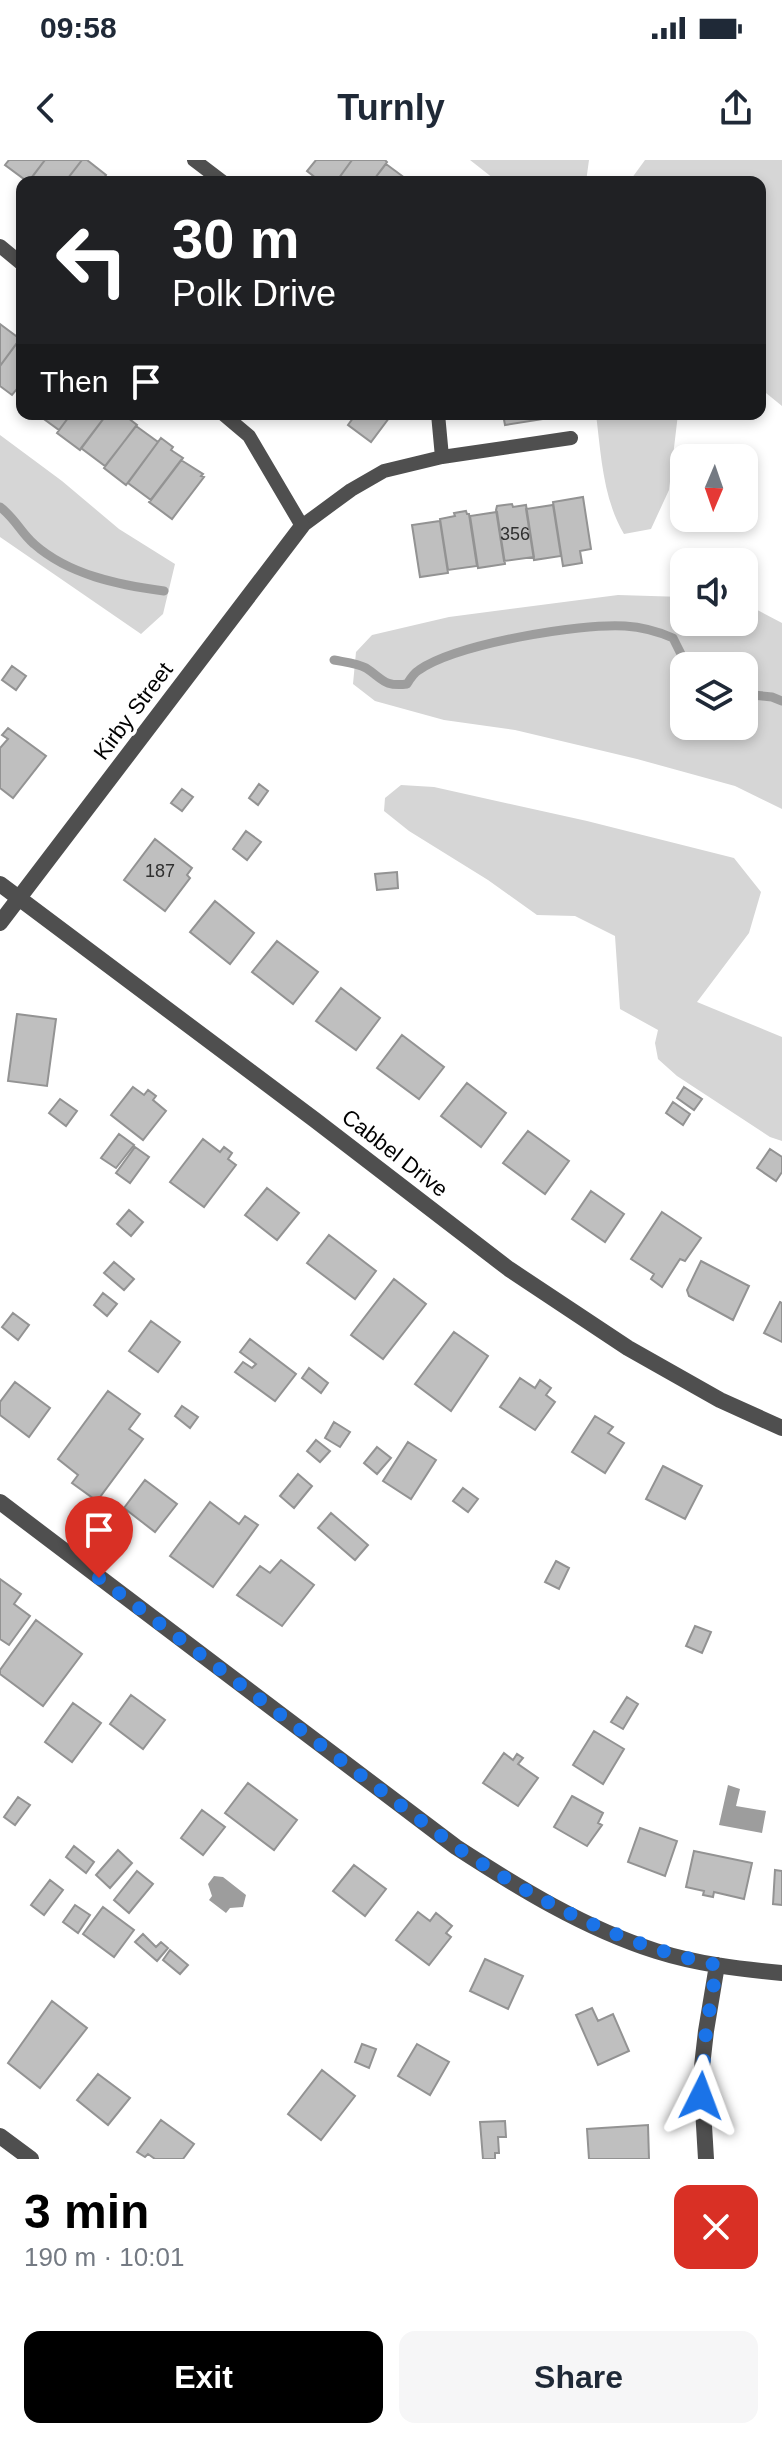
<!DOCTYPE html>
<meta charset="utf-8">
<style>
:root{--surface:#fff;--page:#f6f6f7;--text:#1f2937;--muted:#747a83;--accent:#000}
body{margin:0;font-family:Helvetica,sans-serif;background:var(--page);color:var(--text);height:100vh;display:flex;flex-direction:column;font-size:30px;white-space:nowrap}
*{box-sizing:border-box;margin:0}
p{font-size:26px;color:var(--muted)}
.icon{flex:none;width:44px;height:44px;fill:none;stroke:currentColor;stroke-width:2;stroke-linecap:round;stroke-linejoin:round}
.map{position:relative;height:1999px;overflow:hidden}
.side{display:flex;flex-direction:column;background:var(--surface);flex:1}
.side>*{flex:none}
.banner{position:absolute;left:16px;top:16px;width:750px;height:244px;border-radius:16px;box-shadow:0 4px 12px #0003;background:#202124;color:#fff;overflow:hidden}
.needle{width:52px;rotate:182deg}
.tools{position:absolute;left:670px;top:284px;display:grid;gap:16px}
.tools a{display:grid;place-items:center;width:88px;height:88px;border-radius:16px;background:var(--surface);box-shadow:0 4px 12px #0003;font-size:40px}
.pin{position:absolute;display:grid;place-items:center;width:68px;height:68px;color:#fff;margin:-82px -34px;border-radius:50% 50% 50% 0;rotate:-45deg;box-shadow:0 0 8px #0007}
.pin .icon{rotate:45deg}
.me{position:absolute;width:88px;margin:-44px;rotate:3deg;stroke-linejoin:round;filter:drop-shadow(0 0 6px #0008)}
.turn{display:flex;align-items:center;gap:28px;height:168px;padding:0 24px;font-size:36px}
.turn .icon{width:104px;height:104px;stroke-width:2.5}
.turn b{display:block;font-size:56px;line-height:68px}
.then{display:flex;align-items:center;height:76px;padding:0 24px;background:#0003;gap:16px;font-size:30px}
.round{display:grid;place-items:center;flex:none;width:84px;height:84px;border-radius:16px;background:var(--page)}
.summary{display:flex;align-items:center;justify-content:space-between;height:136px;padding:0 24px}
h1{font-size:48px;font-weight:600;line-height:60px;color:var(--accent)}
.cta{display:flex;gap:16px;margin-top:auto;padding:16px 24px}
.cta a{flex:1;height:92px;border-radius:16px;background:var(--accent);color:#fff;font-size:32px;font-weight:600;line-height:92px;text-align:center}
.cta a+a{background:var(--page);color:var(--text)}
.status{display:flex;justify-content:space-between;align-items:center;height:56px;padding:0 40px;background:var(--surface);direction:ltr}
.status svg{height:22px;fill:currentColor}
header{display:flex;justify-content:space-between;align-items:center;height:104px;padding:0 24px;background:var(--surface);font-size:36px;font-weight:600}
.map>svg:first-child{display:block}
</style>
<div class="status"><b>09:58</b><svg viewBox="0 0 49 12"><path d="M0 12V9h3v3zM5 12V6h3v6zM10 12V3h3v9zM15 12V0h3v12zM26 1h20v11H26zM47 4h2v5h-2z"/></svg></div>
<header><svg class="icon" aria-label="back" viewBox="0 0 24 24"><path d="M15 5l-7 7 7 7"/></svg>Turnly<svg class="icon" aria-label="share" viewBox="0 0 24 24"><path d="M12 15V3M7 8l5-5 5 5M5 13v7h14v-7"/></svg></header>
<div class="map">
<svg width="782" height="1999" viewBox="0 0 782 1999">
<rect width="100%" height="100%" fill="#fff"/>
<path fill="#d6d6d6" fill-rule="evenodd" d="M470,0H589L586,22H498Z
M645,0H782V246L760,228V22H629Z
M596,254H678L669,330L651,369L624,374C603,339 601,294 596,254Z
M0,275L62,321L119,369L175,404L163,454L141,474L0,377Z
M618,435L684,437V462H744V443L782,463V649L735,626L637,599L515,570L444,560L375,541L353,524L356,492L372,475L449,457ZM744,506V566H684V506Z
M401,625L434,627L587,661L734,698L761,732L749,773L697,842L782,877V981L770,977L677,916L658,899L655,883L658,870L620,849L615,776L575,756L537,755L488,720L409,671L384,651L385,638Z"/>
<path fill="#9d9d9d" d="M728,1625L740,1629L736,1646L766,1651L762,1673L719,1665Z
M214,1716L223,1717L246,1735L243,1747L230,1748L226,1753L209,1740L212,1736L208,1724Z"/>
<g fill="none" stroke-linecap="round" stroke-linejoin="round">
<path stroke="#9d9d9d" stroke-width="9" d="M0,347C15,358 21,373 34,384C69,415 119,425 164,431
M334,500C344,502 357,503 366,508C383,519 384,527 407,524C410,519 414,513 419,510C457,484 579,463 625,466C642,467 657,471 673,478L681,494L684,515
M744,534L772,537L782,541"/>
</g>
<path fill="#bfbfbf" stroke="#939393" stroke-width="2" d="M9,0H45L28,22L5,5Z
M45,0H82L65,22H32L30,20Z
M82,0H87L106,15L101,22H65Z
M316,0H352L336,22H321L307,11Z
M352,0H385L387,2L372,22H336Z
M386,4L409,21L408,22H372Z
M0,164L20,179L0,206Z
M22,176V223L12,235L0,226V206Z
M37,254H71L59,270Z
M71,254H107L80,290L57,273Z
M107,254H123L137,265L105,306L81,288Z
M356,254H392L371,282L348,265Z
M503,254H556V257L505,265Z
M136,266L158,282L126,325L104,308Z
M161,278L173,287L171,290L183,298L151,340L128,323Z
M181,300L203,314L201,316L204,317L172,359L149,342Z
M583,337L591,389L580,391L582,403L563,406L553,342Z
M512,344L513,347L526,345L534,397L504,401L496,350L497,346Z
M553,345L561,396L534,400L526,349Z
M466,351L467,354H469L477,406L448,410L440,359L455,356L454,353Z
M497,352L505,404L478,408L470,356Z
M440,361L448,413L420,417L412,365Z
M12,506L26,516L16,530L2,520Z
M8,568L46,596L13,638L0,628V588L8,579L2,575Z
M259,624L268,631L258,645L249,638Z
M182,629L193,637L182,651L171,643Z
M246,671L261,682L247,700L233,689Z
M155,679L192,708L187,715L190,718L165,751L124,720Z
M397,712L398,728L377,730L375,714Z
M215,741L254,773L230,804L190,772Z
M277,781L318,812L293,844L252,812Z
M341,828L380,858L356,890L316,861Z
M17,854L56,859L47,926L8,921Z
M402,875L444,907L419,939L377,908Z
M467,923L506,953L481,987L441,956Z
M133,927L144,935L148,930L156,936L153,940L166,951L143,980L111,955Z
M684,927L702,939L694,950L677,938Z
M60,939L77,951L66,966L49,953Z
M673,942L690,954L683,965L666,953Z
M528,971L569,1001L545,1034L503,1003Z
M119,974L134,985L116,1008L101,998Z
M203,979L220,992L224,987L232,993L228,999L236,1005L204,1047L170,1022Z
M135,987L149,997L130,1023L116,1013Z
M770,989L782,997V1012L776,1021L757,1008Z
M267,1028L299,1053L277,1080L245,1055Z
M591,1031L624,1054L605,1082L572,1059Z
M129,1050L143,1062L131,1076L117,1064Z
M662,1052L701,1078L685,1101L680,1099L662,1127L651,1119L654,1114L631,1099Z
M329,1075L376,1111L355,1139L307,1103Z
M701,1101L749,1126L733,1160L689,1136L687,1130Z
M114,1102L134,1119L124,1130L104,1113Z
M394,1119L426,1144L383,1199L351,1175Z
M103,1133L117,1144L107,1156L94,1145Z
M780,1142L782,1143V1182L764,1173Z
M13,1153L29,1165L18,1180L2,1167Z
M151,1161L180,1182L158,1212L129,1191Z
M454,1172L488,1196L451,1251L415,1224Z
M250,1179L296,1214L275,1241L235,1212L243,1202L252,1208L256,1204L240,1192Z
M309,1208L328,1223L321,1233L302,1218Z
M520,1218L535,1228L540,1220L551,1228L546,1235L555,1242L535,1270L500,1247Z
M15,1222L50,1248L29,1277L0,1255V1242Z
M108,1231L140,1254L129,1269L143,1279L97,1341L72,1323L78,1315L58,1299Z
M182,1246L198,1257L190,1268L175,1256Z
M595,1256L613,1267L608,1273L624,1283L605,1313L572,1292Z
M334,1262L350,1272L340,1287L325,1278Z
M316,1280L330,1291L320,1302L307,1291Z
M408,1282L436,1300L411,1339L383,1321Z
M377,1287L391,1298L377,1314L364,1303Z
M663,1306L702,1326L685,1359L646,1339Z
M298,1314L312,1326L294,1348L280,1336Z
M145,1320L177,1344L155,1372L124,1348Z
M463,1328L478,1339L468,1352L453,1341Z
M210,1342L239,1364L245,1356L258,1365L213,1427L170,1396Z
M331,1353L368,1385L355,1400L318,1368Z
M281,1400L314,1425L282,1466L237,1435L260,1406L270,1413Z
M556,1401L569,1408L559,1429L545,1422Z
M0,1419L21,1434L14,1444L30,1456L9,1485L0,1479Z
M36,1460L82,1494L43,1546L0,1514V1510Z
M695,1466L711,1472L702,1493L686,1486Z
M131,1535L165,1560L143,1589L110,1564Z
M627,1537L638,1544L623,1569L611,1562Z
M73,1543L101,1563L72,1602L45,1582Z
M594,1571L624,1589L603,1624L573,1605Z
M504,1593L513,1600L517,1594L523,1598L518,1604L538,1618L518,1646L483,1623Z
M248,1623L297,1660L274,1690L225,1653Z
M572,1636L603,1653L598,1663L602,1665L587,1686L554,1667Z
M18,1637L30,1645L15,1665L4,1657Z
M202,1650L225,1667L203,1695L181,1678Z
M640,1668L677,1681L665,1716L628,1702Z
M74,1686L94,1702L86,1713L66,1697Z
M118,1690L132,1703L110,1728L96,1715Z
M694,1691L752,1703L744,1739L714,1732L713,1737L703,1735L704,1731L686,1727Z
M354,1705L386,1729L365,1756L333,1731Z
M775,1710L782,1711V1745L773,1744Z
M137,1711L153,1724L129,1753L114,1740Z
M50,1720L63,1730L44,1755L31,1745Z
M75,1745L90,1755L78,1773L63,1762Z
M103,1747L134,1770L114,1797L83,1774Z
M418,1752L430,1761L436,1753L452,1766L446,1773L451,1777L429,1805L396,1780Z
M143,1774L156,1787L161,1782L168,1788L157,1801L135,1782Z
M170,1790L188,1805L180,1814L163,1800Z
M485,1799L523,1816L508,1849L470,1831Z
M52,1841L87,1868L40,1928L8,1903Z
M592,1848L598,1861L613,1854L629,1891L598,1905L576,1855Z
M362,1884L376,1889L369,1908L355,1902Z
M417,1884L449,1902L430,1935L398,1916Z
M322,1910L355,1936L321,1980L288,1954Z
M98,1914L130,1938L108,1965L77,1940Z
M161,1960L194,1984L183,1999H155L148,1994L145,1997L137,1992Z
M505,1961L506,1977H498L499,1993H495V1999H483L480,1962Z
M648,1965L649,1999H589L587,1969Z"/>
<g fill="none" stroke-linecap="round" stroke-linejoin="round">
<path stroke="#4f4f4f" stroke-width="14" d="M194,0L223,22
M0,86L22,104
M223,254L249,276L302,366L351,330L384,311L442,297L438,254
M442,297L571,278"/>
<path stroke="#4f4f4f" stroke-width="16" d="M0,724L315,960L509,1109L628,1188L720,1240L782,1268
M0,763L302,366
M0,1342L456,1687C519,1728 584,1768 656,1791C697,1804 739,1809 782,1813
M0,1976L31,1999
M706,1999L701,1915L706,1871L717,1805"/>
</g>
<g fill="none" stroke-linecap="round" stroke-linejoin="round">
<path stroke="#1a73e8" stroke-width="14" stroke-dasharray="0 25.2" d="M99,1418L456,1687C538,1741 620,1785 717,1805L706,1871L701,1936"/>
</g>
<g text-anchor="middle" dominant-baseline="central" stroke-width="7" stroke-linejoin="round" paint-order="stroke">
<g font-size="18" fill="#303030">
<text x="515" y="374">356</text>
<text x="160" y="711">187</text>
</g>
<g font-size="22" fill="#000" stroke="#fff">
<text transform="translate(133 551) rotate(-53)">Kirby Street</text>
<text transform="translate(395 993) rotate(38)">Cabbel Drive</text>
</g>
</g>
</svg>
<div class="tools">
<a><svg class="needle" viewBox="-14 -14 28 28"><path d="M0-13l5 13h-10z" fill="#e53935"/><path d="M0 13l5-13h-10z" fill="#747a83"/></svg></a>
<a><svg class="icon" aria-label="sound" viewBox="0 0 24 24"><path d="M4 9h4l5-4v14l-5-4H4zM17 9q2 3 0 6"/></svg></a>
<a><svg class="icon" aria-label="layers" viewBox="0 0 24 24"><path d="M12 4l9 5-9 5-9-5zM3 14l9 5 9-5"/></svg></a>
</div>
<div class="pin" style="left:99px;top:1418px;background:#d93025"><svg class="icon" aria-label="arrive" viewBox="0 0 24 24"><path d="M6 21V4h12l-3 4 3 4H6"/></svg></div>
<svg class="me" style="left:701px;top:1936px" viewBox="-20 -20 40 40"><path d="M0-17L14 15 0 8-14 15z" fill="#1a73e8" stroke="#fff" stroke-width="4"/></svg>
<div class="banner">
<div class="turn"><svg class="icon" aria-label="left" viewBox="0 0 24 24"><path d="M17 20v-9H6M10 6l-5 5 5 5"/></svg><div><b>30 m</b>Polk Drive</div></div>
<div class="then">Then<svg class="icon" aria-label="arrive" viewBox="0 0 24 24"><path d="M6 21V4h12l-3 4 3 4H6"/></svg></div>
</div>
</div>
<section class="side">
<div class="summary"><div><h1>3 min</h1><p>190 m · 10:01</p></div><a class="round" style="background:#d93025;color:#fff"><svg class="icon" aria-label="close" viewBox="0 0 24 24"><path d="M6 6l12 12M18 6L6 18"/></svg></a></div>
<div class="cta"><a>Exit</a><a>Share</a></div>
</section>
